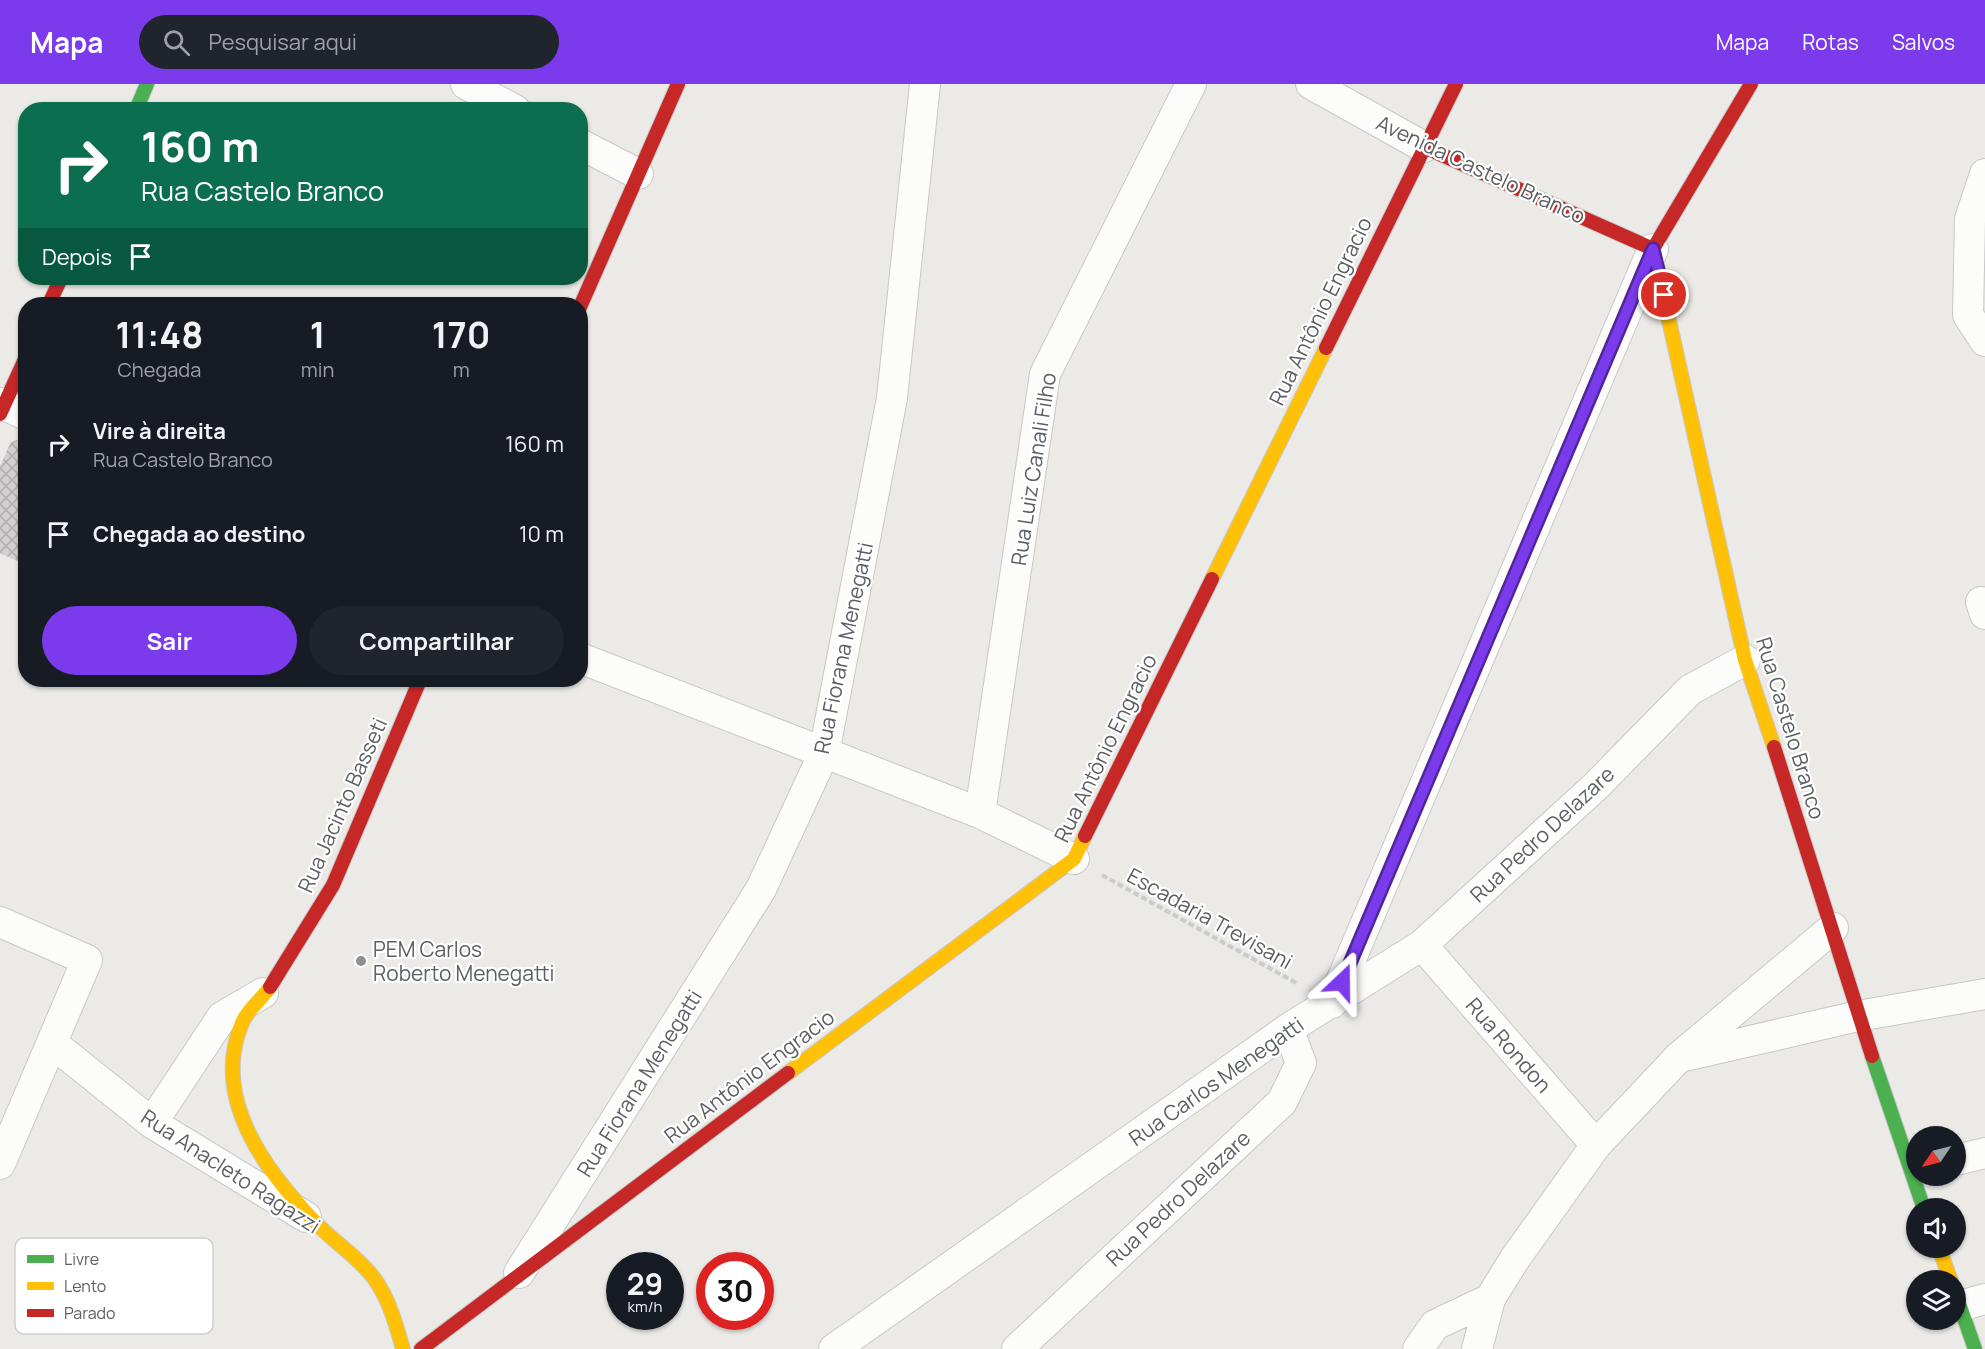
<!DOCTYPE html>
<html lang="pt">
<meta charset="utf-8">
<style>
:root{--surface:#171b24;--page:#20242c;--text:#f1f3f6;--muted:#9ea1a6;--accent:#7c3aed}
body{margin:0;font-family:Manrope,sans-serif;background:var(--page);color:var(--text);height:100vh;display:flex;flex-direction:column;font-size:22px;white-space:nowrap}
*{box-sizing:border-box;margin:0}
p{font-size:20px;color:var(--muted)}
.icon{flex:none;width:33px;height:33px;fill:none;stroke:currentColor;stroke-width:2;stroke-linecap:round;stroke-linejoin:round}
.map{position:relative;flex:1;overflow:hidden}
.drawer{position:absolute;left:18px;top:213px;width:570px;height:390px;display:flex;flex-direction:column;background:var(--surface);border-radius:24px;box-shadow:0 2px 4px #0004}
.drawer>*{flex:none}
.hud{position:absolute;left:18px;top:18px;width:570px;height:183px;border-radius:24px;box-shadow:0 2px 4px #0004;background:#0b6e4f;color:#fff;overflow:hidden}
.needle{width:39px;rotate:235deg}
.controls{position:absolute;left:1906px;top:1042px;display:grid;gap:12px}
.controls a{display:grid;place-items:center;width:60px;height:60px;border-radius:50%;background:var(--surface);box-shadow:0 2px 4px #0004;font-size:30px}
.speed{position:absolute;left:606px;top:1168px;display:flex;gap:12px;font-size:30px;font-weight:700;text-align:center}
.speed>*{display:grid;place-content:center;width:78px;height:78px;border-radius:50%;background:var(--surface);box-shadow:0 2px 4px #0004;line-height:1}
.speed small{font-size:15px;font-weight:400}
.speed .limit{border:9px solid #d22;background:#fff;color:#111}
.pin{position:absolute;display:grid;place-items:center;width:51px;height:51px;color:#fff;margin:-26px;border:3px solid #fff;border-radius:50%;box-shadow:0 2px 6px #0007}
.me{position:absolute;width:66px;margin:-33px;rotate:23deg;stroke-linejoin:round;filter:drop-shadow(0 0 4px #0008)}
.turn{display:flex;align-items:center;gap:21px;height:126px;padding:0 24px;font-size:27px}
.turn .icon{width:78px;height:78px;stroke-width:2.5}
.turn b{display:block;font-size:42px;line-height:51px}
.then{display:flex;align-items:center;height:57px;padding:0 24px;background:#0003;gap:12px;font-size:22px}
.eta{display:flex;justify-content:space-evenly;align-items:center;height:102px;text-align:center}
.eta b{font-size:36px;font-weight:700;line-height:42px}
.action{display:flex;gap:12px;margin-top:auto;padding:12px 24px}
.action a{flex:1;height:69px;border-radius:36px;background:var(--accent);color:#fff;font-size:24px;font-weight:700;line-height:69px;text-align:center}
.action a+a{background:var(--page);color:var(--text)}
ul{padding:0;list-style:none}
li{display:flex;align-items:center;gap:18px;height:90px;padding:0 24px}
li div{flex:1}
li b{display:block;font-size:22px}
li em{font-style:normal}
header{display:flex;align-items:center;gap:36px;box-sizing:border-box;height:84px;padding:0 30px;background:var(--accent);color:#fff}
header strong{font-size:28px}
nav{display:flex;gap:33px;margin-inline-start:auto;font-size:21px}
.search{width:420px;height:54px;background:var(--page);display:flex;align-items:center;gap:15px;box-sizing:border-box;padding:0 21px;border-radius:33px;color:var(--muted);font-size:22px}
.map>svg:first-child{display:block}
</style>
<header>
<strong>Mapa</strong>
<div class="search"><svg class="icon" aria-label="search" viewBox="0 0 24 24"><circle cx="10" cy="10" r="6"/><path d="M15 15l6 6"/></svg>Pesquisar aqui</div>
<nav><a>Mapa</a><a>Rotas</a><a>Salvos</a></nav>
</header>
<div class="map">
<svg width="1985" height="1265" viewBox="0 0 1985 1265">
<defs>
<pattern id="building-cross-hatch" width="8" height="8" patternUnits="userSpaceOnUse" patternTransform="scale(1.5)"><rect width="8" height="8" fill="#d2d1cf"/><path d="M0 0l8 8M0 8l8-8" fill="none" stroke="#aeadac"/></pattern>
</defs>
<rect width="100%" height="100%" fill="#ebeae6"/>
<path fill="url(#building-cross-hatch)" d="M26,353V481L0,469V382L11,358Z"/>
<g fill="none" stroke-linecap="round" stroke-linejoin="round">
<g stroke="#c8c8c8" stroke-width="32">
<path id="street" d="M466,0L515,26
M1311,0L1424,63
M580,60L638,90
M1985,90L1970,135L1968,231L1985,257
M0,319L26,331
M1981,518L1985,530
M580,574L980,729L1074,775
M980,729L1045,290L1191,0
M0,838L87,876L0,1080
M1422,861L1596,1061
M1332,919L1653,165
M52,959L152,1039L306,1133
M1685,972L1858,932L1985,910
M152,1039L222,933L263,909
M1956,1076L1985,1069
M519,1189L761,805L824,669L892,314L925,0
M1960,1222L1985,1215
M834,1265L1288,945L1422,861L1596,702L1690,606L1745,576
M1017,1265L1282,1018L1301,979L1288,945
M1418,1265L1435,1241L1490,1215
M1477,1265L1490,1215L1514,1176L1596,1061L1679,973L1833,844"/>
</g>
<g stroke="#c8c8c8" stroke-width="16">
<path id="fast" d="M136,26L147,0
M1872,972L1924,1125
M1956,1211L1975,1265"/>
</g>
<g stroke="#c8c8c8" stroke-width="16">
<path id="slow" d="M1653,165L1745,576L1774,663
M1212,495L1326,264
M270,903C262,915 247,926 242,939C210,1015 267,1089 317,1140C335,1159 362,1176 376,1197C390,1218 396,1241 403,1265
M788,989L1074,775L1085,752
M1939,1164L1951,1197"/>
</g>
<g stroke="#c8c8c8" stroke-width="16">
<path id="jam" d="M1424,63L1653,165
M1653,165L1751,0
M49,220L61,194
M580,223L678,0
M1326,264L1456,0
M0,330L26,273
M1774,663L1872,972
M1085,752L1212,495
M270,903L333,801L420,596
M421,1265L788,989"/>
</g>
<path stroke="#c8ccca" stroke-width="4" stroke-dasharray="6 3" stroke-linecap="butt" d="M1102,791L1298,900"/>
<use href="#street" stroke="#fcfcfb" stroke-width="30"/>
<use href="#fast" stroke="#4caf50" stroke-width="14"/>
<use href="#slow" stroke="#ffc107" stroke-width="14"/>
<use href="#jam" stroke="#c62828" stroke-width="14"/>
</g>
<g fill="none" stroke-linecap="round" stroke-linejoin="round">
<g stroke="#51269a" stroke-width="15">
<path id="route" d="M1342,898L1653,165L1664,211"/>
</g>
<use href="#route" stroke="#7c3aed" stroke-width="10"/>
</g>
<circle fill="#8e9091" stroke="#fff" stroke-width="2" cx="361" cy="877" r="6"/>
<g text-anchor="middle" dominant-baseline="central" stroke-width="4.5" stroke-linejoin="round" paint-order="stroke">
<g font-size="21" fill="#5c5f63" stroke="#fff">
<text transform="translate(1481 85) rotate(25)">Avenida Castelo Branco</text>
<text transform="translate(1320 227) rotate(-64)">Rua Antônio Engracio</text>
<text transform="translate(1033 385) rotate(-81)">Rua Luiz Canali Filho</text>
<text transform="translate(843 564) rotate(-78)">Rua Fiorana Menegatti</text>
<text transform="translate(1791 644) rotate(73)">Rua Castelo Branco</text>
<text transform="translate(1105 664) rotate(-64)">Rua Antônio Engracio</text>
<text transform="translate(342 721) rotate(-66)">Rua Jacinto Basseti</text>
<text transform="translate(1542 750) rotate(-43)">Rua Pedro Delazare</text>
<text transform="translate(1210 834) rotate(29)">Escadaria Trevisani</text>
<text transform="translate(1509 961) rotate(49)">Rua Rondon</text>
<text transform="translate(749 992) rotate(-37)">Rua Antônio Engracio</text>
<text transform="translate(1216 997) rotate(-35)">Rua Carlos Menegatti</text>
<text transform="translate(639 999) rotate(-58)">Rua Fiorana Menegatti</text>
<text transform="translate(231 1087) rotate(33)">Rua Anacleto Ragazzi</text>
<text transform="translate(1178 1114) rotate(-43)">Rua Pedro Delazare</text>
</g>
<g font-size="21" fill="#5c5f63" stroke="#fff" text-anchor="start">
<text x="373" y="865">PEM Carlos<tspan x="373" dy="24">Roberto Menegatti</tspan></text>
</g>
</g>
<rect x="15" y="1154" width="198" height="96" rx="9" fill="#fff" stroke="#cecfd0" stroke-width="1.5"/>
<rect x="27" y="1171" width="27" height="8" fill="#4caf50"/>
<rect x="27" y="1198" width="27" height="8" fill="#ffc107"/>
<rect x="27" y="1225" width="27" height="8" fill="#c62828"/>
<g font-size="16" fill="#5c5f63">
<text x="64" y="1181">Livre</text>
<text x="64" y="1208">Lento</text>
<text x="64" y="1235">Parado</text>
</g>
</svg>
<div class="controls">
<a><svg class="needle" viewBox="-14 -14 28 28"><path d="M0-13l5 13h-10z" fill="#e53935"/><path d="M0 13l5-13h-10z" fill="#9ea1a6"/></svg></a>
<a><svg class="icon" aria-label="sound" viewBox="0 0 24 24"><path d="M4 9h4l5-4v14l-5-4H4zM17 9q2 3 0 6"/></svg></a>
<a><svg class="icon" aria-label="layers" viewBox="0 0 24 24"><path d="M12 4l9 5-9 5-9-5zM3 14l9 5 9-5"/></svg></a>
</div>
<div class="speed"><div>29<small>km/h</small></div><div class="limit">30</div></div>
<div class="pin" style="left:1664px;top:211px;background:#d93025"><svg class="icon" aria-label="arrive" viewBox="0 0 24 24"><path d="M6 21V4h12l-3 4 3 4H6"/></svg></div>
<svg class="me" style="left:1342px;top:898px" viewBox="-20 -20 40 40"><path d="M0-17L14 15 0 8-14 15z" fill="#7c3aed" stroke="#fff" stroke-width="4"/></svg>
<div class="hud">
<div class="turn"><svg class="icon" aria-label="right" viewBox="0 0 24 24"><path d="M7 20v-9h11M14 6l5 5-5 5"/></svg><div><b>160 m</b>Rua Castelo Branco</div></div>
<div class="then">Depois<svg class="icon" aria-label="arrive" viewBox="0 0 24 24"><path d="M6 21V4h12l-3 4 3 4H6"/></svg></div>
</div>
<section class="drawer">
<div class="eta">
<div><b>11:48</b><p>Chegada</p></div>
<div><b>1</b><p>min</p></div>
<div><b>170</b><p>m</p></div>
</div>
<ul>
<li><svg class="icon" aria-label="right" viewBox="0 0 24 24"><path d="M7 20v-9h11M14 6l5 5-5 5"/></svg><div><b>Vire à direita</b><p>Rua Castelo Branco</p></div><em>160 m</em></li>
<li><svg class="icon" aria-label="arrive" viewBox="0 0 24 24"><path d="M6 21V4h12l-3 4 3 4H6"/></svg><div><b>Chegada ao destino</b></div><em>10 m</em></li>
</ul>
<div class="action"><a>Sair</a><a>Compartilhar</a></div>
</section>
</div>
